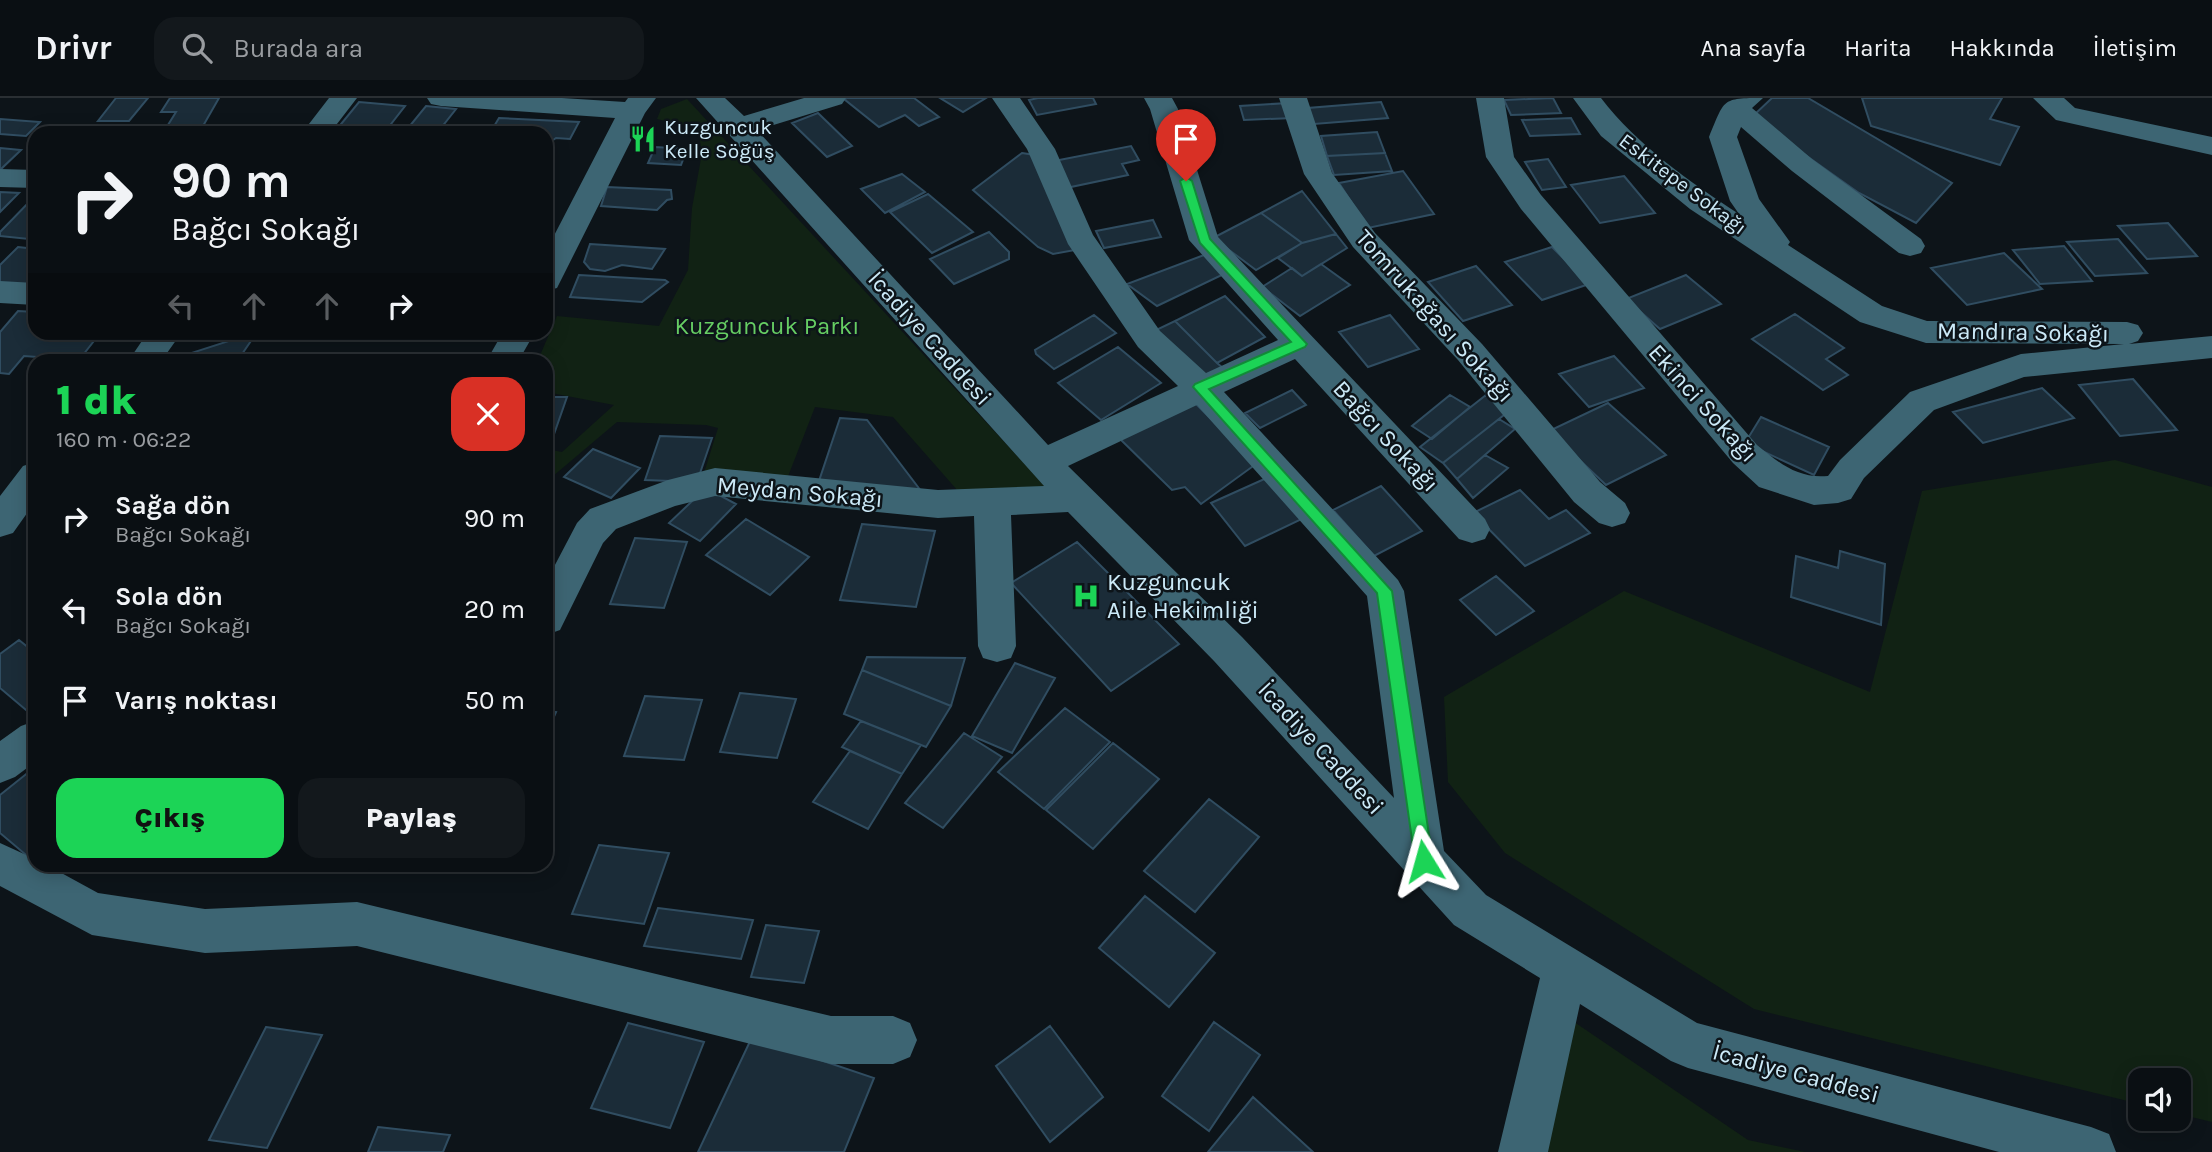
<!DOCTYPE html>
<html lang="tr">
<meta charset="utf-8">
<style>
:root{--surface:#0a0f13;--page:#13181c;--text:#f1f3f6;--muted:#999ca0;--line:#2a2f33;--accent:#1cd456}
body{margin:0;font-family:Karla,sans-serif;background:var(--page);color:var(--text);height:100vh;display:flex;flex-direction:column;font-size:26px;white-space:nowrap}
*{box-sizing:border-box;margin:0}
p{font-size:23px;color:var(--muted)}
.icon{flex:none;width:38px;height:38px;fill:none;stroke:currentColor;stroke-width:2;stroke-linecap:round;stroke-linejoin:round}
.map{position:relative;flex:1;overflow:hidden}
.drawer{position:absolute;left:28px;top:256px;width:525px;height:518px;display:flex;flex-direction:column;background:var(--surface);border-radius:21px;box-shadow:0 4px 18px #0003,0 0 0 2px var(--line)}
.drawer>*{flex:none}
.banner{position:absolute;left:28px;top:28px;width:525px;height:214px;border-radius:21px;box-shadow:0 4px 18px #0003,0 0 0 2px var(--line);background:#0a0f13;color:var(--text);overflow:hidden}
.tools{position:absolute;left:2128px;top:970px;display:grid;gap:14px}
.tools a{display:grid;place-items:center;width:63px;height:63px;border-radius:14px;background:var(--surface);box-shadow:0 4px 18px #0003,0 0 0 2px var(--line);font-size:35px}
.pin{position:absolute;display:grid;place-items:center;width:60px;height:60px;color:#fff;margin:-72px -30px;border-radius:50% 50% 50% 0;rotate:-45deg;box-shadow:0 0 7px #0007}
.pin .icon{rotate:45deg}
.me{position:absolute;width:77px;margin:-38px;rotate:352deg;stroke-linejoin:round;filter:drop-shadow(0 0 5px #0008)}
.turn{display:flex;align-items:center;gap:24px;height:147px;padding:0 28px;font-size:32px}
.turn .icon{width:91px;height:91px;stroke-width:2.5}
.turn b{display:block;font-size:49px;line-height:60px}
.lanes{display:flex;align-items:center;height:66px;padding:0 28px;background:#0003;justify-content:center;gap:35px;direction:ltr}
.lanes .off{opacity:.35}
.round{display:grid;place-items:center;flex:none;width:74px;height:74px;border-radius:21px;background:var(--page)}
.headline{display:flex;align-items:center;justify-content:space-between;height:119px;padding:0 28px}
h1{font-size:42px;font-weight:800;line-height:52px;color:var(--accent)}
.primary-button{display:flex;gap:14px;margin-top:auto;padding:14px 28px}
.primary-button a{flex:1;height:80px;border-radius:21px;background:var(--accent);color:#111;font-size:28px;font-weight:800;line-height:80px;text-align:center}
.primary-button a+a{background:var(--page);color:var(--text)}
ul{padding:0;list-style:none}
li{display:flex;align-items:center;gap:21px;height:91px;padding:0 28px}
li div{flex:1}
li b{display:block;font-size:26px}
li em{font-style:normal}
header{display:flex;align-items:center;gap:42px;box-sizing:border-box;height:98px;padding:0 35px;background:var(--surface);border-bottom:2px solid var(--line)}
header strong{font-size:33px}
nav{display:flex;gap:38px;margin-inline-start:auto;font-size:24px}
.search{width:490px;height:63px;background:var(--page);display:flex;align-items:center;gap:18px;box-sizing:border-box;padding:0 24px;border-radius:21px;color:var(--muted);font-size:26px}
.map>svg:first-child{display:block}
</style>
<header>
<strong>Drivr</strong>
<div class="search"><svg class="icon" aria-label="search" viewBox="0 0 24 24"><circle cx="10" cy="10" r="6"/><path d="M15 15l6 6"/></svg>Burada ara</div>
<nav><a>Ana sayfa</a><a>Harita</a><a>Hakkında</a><a>İletişim</a></nav>
</header>
<div class="map">
<svg width="2212" height="1054" viewBox="0 0 2212 1054">
<rect width="100%" height="100%" fill="#0d1419"/>
<path fill="#112214" d="M687,1L1046,389L958,393L893,319L815,309L787,381L704,375L718,330L706,327L617,324L546,384V351L562,354L614,307L546,294V262H538L557,218L659,228L688,172L692,110L702,55L698,31L657,21L661,11Z
M2115,362L2212,389V1024L2179,1016V982H2140V1006L1754,911L1505,755L1448,684L1444,599L1624,493L1870,594L1922,393Z
M1558,913L1748,1042L1805,1054H1529Z"/>
<path fill="#1b2c38" stroke="#304d61" stroke-width="2" d="M116,0H148L129,23H98Z
M170,0H219L199,35H163L176,14H161Z
M847,0H914L939,19L919,28L905,17L879,29L844,1Z
M940,0H986L963,14Z
M1038,0H1093L1096,6L1037,17L1029,2Z
M1553,0L1561,15L1511,17L1504,2Z
M1772,0H1808L1952,85L1916,125L1859,95L1770,32L1755,16Z
M1862,0H2002L1990,21L2019,29L2000,67L1871,28Z
M359,4L405,8L384,35L337,31Z
M1381,4L1388,20L1314,26L1308,10Z
M1288,5L1293,20L1244,22L1240,8Z
M426,8L456,11L437,35H404Z
M818,15L852,48L827,59L792,25Z
M499,20L579,24L570,41L556,40L546,47V35H490Z
M1571,20L1580,36L1530,38L1522,22Z
M0,21L40,24L26,38L0,36Z
M1377,34L1385,55L1327,58L1321,38Z
M1131,48L1139,62L1122,66L1128,77L1066,90L1054,63Z
M655,49L687,51L681,67L648,65Z
M0,50L21,52L0,72Z
M1022,55L1041,58L1075,152L1053,156L1038,149L973,92Z
M1385,55L1392,73L1334,77L1327,58Z
M1548,61L1566,89L1542,92L1525,64Z
M1403,73L1434,116L1368,130L1339,85Z
M902,76L925,94L885,115L861,91Z
M1624,78L1655,115L1600,125L1571,87Z
M607,89L671,92L672,101L667,102L657,112L601,108Z
M1302,93L1336,136L1302,145L1261,115Z
M0,94L19,95L0,114Z
M928,96L973,134L932,155L890,114Z
M35,98V134L29,141L0,138V134Z
M1261,115L1302,145L1256,172L1213,140Z
M1153,122L1161,139L1104,150L1096,133Z
M2168,125L2197,158L2147,161L2118,128Z
M989,134L1009,154V161L954,186L930,161Z
M1336,136L1347,150L1302,178L1278,160L1302,145Z
M2118,141L2147,175L2095,178L2067,144Z
M590,146L665,151L652,171L622,167L605,173L590,171L584,164Z
M2064,148L2092,183L2040,186L2013,152Z
M18,149L35,151V178L23,190L0,188V167Z
M1552,149L1589,186L1542,202L1505,164Z
M2004,155L2042,191L1967,207L1931,170Z
M1204,157L1224,176L1157,208L1127,186Z
M1321,166L1350,187L1300,218L1262,189L1292,170L1302,178Z
M1476,168L1512,207L1463,223L1428,184Z
M579,177L665,182L668,184L642,204L570,199Z
M1686,177L1721,206L1660,231L1626,201Z
M1225,198L1265,239L1217,265L1175,223Z
M18,213L35,214V234H101L79,262L24,258L9,276L0,275V234Z
M1795,216L1844,250L1826,261L1848,277L1823,292L1752,241Z
M1094,217L1116,235L1054,271L1036,256L1035,252Z
M1390,217L1419,251L1368,269L1339,234Z
M1175,223L1217,265L1223,270L1201,281L1154,233Z
M257,234L238,262H179L182,258Z
M1118,249L1161,285L1101,322L1058,285Z
M1614,258L1644,290L1589,309L1559,276Z
M2133,281L2177,332L2120,338L2079,287Z
M2042,290L2074,320L1983,345L1953,314Z
M1292,292L1306,307L1260,330L1245,315Z
M1450,297L1470,309L1432,341L1412,328Z
M1486,297L1509,313L1443,365L1420,349Z
M546,299H567L553,339H546Z
M1193,303L1256,366L1201,406L1185,389L1172,392L1114,335Z
M1608,305L1666,357L1606,387L1549,333Z
M1761,319L1829,349L1814,377L1745,345Z
M840,320L867,322L921,393L819,383Z
M1499,321L1515,331L1457,381L1443,365Z
M660,338L712,340L697,384L645,382Z
M593,351L640,370L611,400L564,379Z
M1485,357L1508,370L1473,400L1457,381Z
M1271,378L1306,419L1245,448L1211,405Z
M1381,388L1422,433L1374,458L1333,412Z
M706,390L736,406L700,443L669,425Z
M1520,392L1549,421L1566,412L1590,435L1525,468L1473,415Z
M746,421L809,459L770,497L706,457Z
M862,426L935,433L916,509L840,502Z
M635,440L687,444L664,510L610,506Z
M1077,444L1179,546L1111,593L1011,485Z
M1840,453L1885,466L1881,527L1791,499L1796,458L1838,470Z
M1496,478L1534,513L1496,537L1460,502Z
M19,542L35,555V615L32,617L0,590V556Z
M867,559L965,560L951,608L862,572Z
M1015,565L1055,580L1012,655L972,638Z
M862,572L951,608L926,649L844,616Z
M740,595L796,601L777,660L720,654Z
M645,598L702,602L684,662L624,658Z
M1065,610L1110,644L1044,711L998,674Z
M546,613L556,614L546,637Z
M861,623L921,647L902,676L842,649Z
M964,635L1002,659L943,730L905,705Z
M1113,645L1159,681L1093,751L1046,712Z
M850,653L902,676L868,731L813,704Z
M35,669V759L32,762L0,735V697Z
M1209,701L1259,739L1195,814L1144,773Z
M599,747L669,755L644,826L572,816Z
M1145,798L1215,855L1169,909L1099,850Z
M658,810L753,822L741,861L644,848Z
M766,827L819,833L804,885L751,879Z
M1214,924L1260,957L1209,1033L1162,998Z
M628,925L704,944L670,1030L591,1010Z
M1050,928L1103,999L1050,1044L996,968Z
M266,929L322,937L267,1050L209,1042Z
M752,939L874,980L844,1054H698Z
M1253,999L1313,1054H1208Z
M378,1029L450,1037L443,1054H368Z"/>
<g fill="none" stroke-linecap="round" stroke-linejoin="round">
<path fill="#3d6573" fill-rule="evenodd" d="M329,0H357L330,35H302Z
M427,0H562L625,4L628,0H656L645,15L557,190L546,193V153L615,20L441,8L431,6Z
M696,0H725L744,18L804,0H846L842,6L757,32L1048,347L1178,288L1138,249L1068,146L1027,51L992,0H1020L1055,51L1093,137L1160,233L1206,275L1278,242L1189,142L1150,11L1144,0H1172L1178,11L1218,139L1485,421L1490,431L1485,441L1472,445L1459,441L1295,261L1224,294L1398,482L1404,493L1444,753L1486,797L1697,925L2091,1029L2109,1036L2116,1054H1999L1688,970L1671,963L1580,906L1548,1054H1498L1540,880L1454,827L1214,563L1068,414L1011,417L1016,548L1011,560L997,564L983,560L978,548L974,418L938,420L715,398L675,408L616,431L603,445L560,532L546,537V484L577,425L590,411L668,382L715,370L938,392L1044,388ZM1197,307L1367,498L1394,700L1242,539L1068,368Z
M1279,0H1307L1332,75L1375,135L1482,246L1600,384L1625,405L1630,415L1625,425L1612,429L1599,425L1574,404L1458,262L1353,149L1304,76Z
M1476,0H1504L1514,59L1541,97L1757,347C1779,365 1798,381 1828,378L1840,362L1910,294L2021,256L2124,246L1926,245L1860,224L1690,111L1601,38L1573,0H1601C1637,47 1690,84 1739,116L1730,103L1709,39C1725,1 1721,0 1763,0L1752,10L1812,61L1921,141L1925,148L1921,155L1910,158L1899,155L1792,73L1741,29L1737,39L1759,101L1790,144L1788,147L1882,208L1927,223L2127,224L2138,227L2143,235L2138,243L2129,246L2212,238V260L2024,279L1934,312L1864,380L1851,401L1838,405L1814,407L1759,389L1733,365L1521,111L1486,59Z
M2033,0H2064L2075,10L2212,39V57L2056,22Z
M0,71L35,72V90L0,89Z
M0,183L35,185V207L0,205Z
M148,234H182L162,262H129Z
M503,234H535L519,262H487Z
M35,364V404L13,435L0,439V398L23,368Z
M35,623V664L15,679L0,685V643L21,628Z
M0,745L35,761V766H45L98,795L205,811L357,804L831,918H893L910,925L917,942L910,959L893,966H831L357,848L205,855L92,837L0,788Z"/>
</g>
<path fill="#1cd456" stroke="#128a38" stroke-width="2" d="M1186,79L1192,83L1210,141L1307,246L1305,249L1209,291L1392,493L1433,763L1431,769L1424,771L1418,769L1415,763L1377,495L1193,289L1195,286L1291,244L1200,145L1180,83Z"/>
<defs>
<g id="restaurant-bare" transform="scale(2.1)"><path d="M-5-6h1v4h1v-4h1v4h1v-4h1v5L-1.5 .5V6h-2V.5L-5-1ZM5-6V6H3V1.5H1.5Q1.5-4 5-6Z" fill="#1cd456" stroke="#0d1419" stroke-width="2.5" paint-order="stroke"/></g>
<g id="hospital-bare" transform="scale(2.1)"><path d="M-5-5h3v3.5h4V-5h3V5h-3V1.5h-4V5h-3Z" fill="#1cd456" stroke="#0d1419" stroke-width="2.5" paint-order="stroke"/></g>
</defs>
<g fill-rule="evenodd">
<use href="#restaurant-bare" x="643" y="41"/>
<use href="#hospital-bare" x="1086" y="498"/>
</g>
<g text-anchor="middle" dominant-baseline="central" stroke-width="5" stroke-linejoin="round" paint-order="stroke">
<g font-size="21" fill="#cceaf8" stroke="#0d1419" text-anchor="start">
<text x="664" y="29">Kuzguncuk<tspan x="664" dy="24">Kelle Söğüş</tspan></text>
</g>
<g font-size="21" fill="#cceaf8" stroke="#0d1419">
<text transform="translate(1683 86) rotate(37)">Eskitepe Sokağı</text>
</g>
<g font-size="24" fill="#cceaf8" stroke="#0d1419">
<text transform="translate(1435 218) rotate(48)">Tomrukağası Sokağı</text>
<text transform="translate(2023 234) rotate(1)">Mandıra Sokağı</text>
<text transform="translate(930 240) rotate(48)">İcadiye Caddesi</text>
<text transform="translate(1703 305) rotate(48)">Ekinci Sokağı</text>
<text transform="translate(1386 338) rotate(47)">Bağcı Sokağı</text>
<text transform="translate(800 394) rotate(5)">Meydan Sokağı</text>
<text transform="translate(1321 650) rotate(47)">İcadiye Caddesi</text>
<text transform="translate(1796 975) rotate(15)">İcadiye Caddesi</text>
</g>
<g font-size="24" fill="#66cd63" stroke="#0d1419">
<text x="767" y="228">Kuzguncuk Parkı</text>
</g>
<g font-size="24" fill="#cceaf8" stroke="#0d1419" text-anchor="start">
<text x="1107" y="484">Kuzguncuk<tspan x="1107" dy="28">Aile Hekimliği</tspan></text>
</g>
</g>
</svg>
<div class="tools">
<a><svg class="icon" aria-label="sound" viewBox="0 0 24 24"><path d="M4 9h4l5-4v14l-5-4H4zM17 9q2 3 0 6"/></svg></a>
</div>
<div class="pin" style="left:1186px;top:83px;background:#d93025"><svg class="icon" aria-label="arrive" viewBox="0 0 24 24"><path d="M6 21V4h12l-3 4 3 4H6"/></svg></div>
<svg class="me" style="left:1424px;top:763px" viewBox="-20 -20 40 40"><path d="M0-17L14 15 0 8-14 15z" fill="#1cd456" stroke="#fff" stroke-width="4"/></svg>
<div class="banner">
<div class="turn"><svg class="icon" aria-label="right" viewBox="0 0 24 24"><path d="M7 20v-9h11M14 6l5 5-5 5"/></svg><div><b>90 m</b>Bağcı Sokağı</div></div>
<div class="lanes"><svg class="icon off" aria-label="left" viewBox="0 0 24 24"><path d="M17 20v-9H6M10 6l-5 5 5 5"/></svg><svg class="icon off" aria-label="ahead" viewBox="0 0 24 24"><path d="M12 20V5M6 11l6-6 6 6"/></svg><svg class="icon off" aria-label="ahead" viewBox="0 0 24 24"><path d="M12 20V5M6 11l6-6 6 6"/></svg><svg class="icon" aria-label="right" viewBox="0 0 24 24"><path d="M7 20v-9h11M14 6l5 5-5 5"/></svg></div>
</div>
<section class="drawer">
<div class="headline"><div><h1>1 dk</h1><p>160 m · 06:22</p></div><a class="round" style="background:#d93025;color:#fff"><svg class="icon" aria-label="close" viewBox="0 0 24 24"><path d="M6 6l12 12M18 6L6 18"/></svg></a></div>
<ul>
<li><svg class="icon" aria-label="right" viewBox="0 0 24 24"><path d="M7 20v-9h11M14 6l5 5-5 5"/></svg><div><b>Sağa dön</b><p>Bağcı Sokağı</p></div><em>90 m</em></li>
<li><svg class="icon" aria-label="left" viewBox="0 0 24 24"><path d="M17 20v-9H6M10 6l-5 5 5 5"/></svg><div><b>Sola dön</b><p>Bağcı Sokağı</p></div><em>20 m</em></li>
<li><svg class="icon" aria-label="arrive" viewBox="0 0 24 24"><path d="M6 21V4h12l-3 4 3 4H6"/></svg><div><b>Varış noktası</b></div><em>50 m</em></li>
</ul>
<div class="primary-button"><a>Çıkış</a><a>Paylaş</a></div>
</section>
</div>
